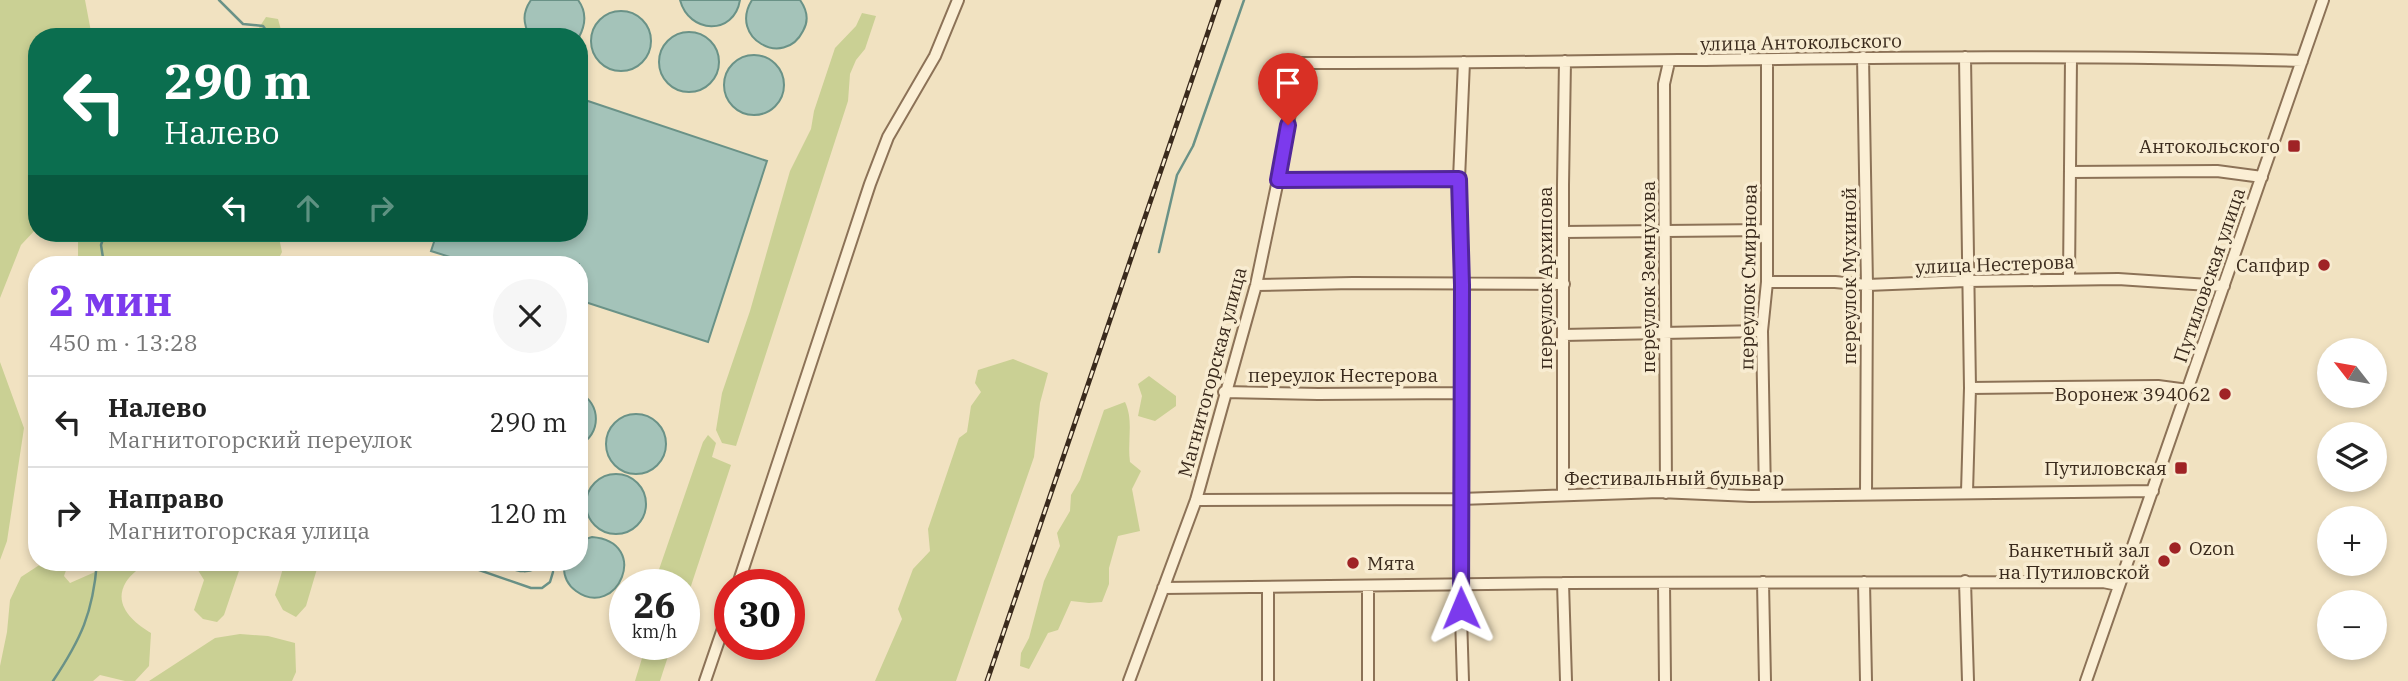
<!DOCTYPE html>
<html lang="ru">
<meta charset="utf-8">
<style>
:root{--surface:#fff;--page:#f6f6f6;--text:#222;--muted:#767676;--line:#e0e0e0;--accent:#7c3aed}
body{margin:0;font-family:"IBM Plex Serif",serif;background:var(--page);color:var(--text);height:100vh;display:flex;flex-direction:column;font-size:26px;white-space:nowrap}
*{box-sizing:border-box;margin:0}
p{font-size:23px;color:var(--muted)}
.icon{flex:none;width:38px;height:38px;fill:none;stroke:currentColor;stroke-width:2;stroke-linecap:round;stroke-linejoin:round}
.map{position:relative;flex:1;overflow:hidden}
.details{position:absolute;left:28px;top:256px;width:560px;height:315px;display:flex;flex-direction:column;background:var(--surface);border-radius:28px;box-shadow:0 4px 10px #0003}
.details>*{flex:none}
.banner{position:absolute;left:28px;top:28px;width:560px;height:214px;border-radius:28px;box-shadow:0 4px 10px #0003;background:#0b6e4f;color:#fff;overflow:hidden}
.needle{width:46px;rotate:301deg}
.fabs{position:absolute;left:2317px;top:338px;display:grid;gap:14px}
.fabs a{display:grid;place-items:center;width:70px;height:70px;border-radius:50%;background:var(--surface);box-shadow:0 4px 10px #0003;font-size:35px}
.speed{position:absolute;left:609px;top:569px;display:flex;gap:14px;font-size:35px;font-weight:700;text-align:center}
.speed>*{display:grid;place-content:center;width:91px;height:91px;border-radius:50%;background:var(--surface);box-shadow:0 4px 10px #0003;line-height:1}
.speed small{font-size:18px;font-weight:400}
.speed .limit{border:10px solid #d22;background:#fff;color:#111}
.pin{position:absolute;display:grid;place-items:center;width:60px;height:60px;color:#fff;margin:-72px -30px;border-radius:50% 50% 50% 0;rotate:-45deg;box-shadow:0 0 7px #0007}
.pin .icon{rotate:45deg}
.me{position:absolute;width:77px;margin:-38px;rotate:359deg;stroke-linejoin:round;filter:drop-shadow(0 0 5px #0008)}
.turn{display:flex;align-items:center;gap:24px;height:147px;padding:0 21px;font-size:32px}
.turn .icon{width:91px;height:91px;stroke-width:2.5}
.turn b{display:block;font-size:49px;line-height:60px}
.lanes{display:flex;align-items:center;height:66px;padding:0 21px;background:#0003;justify-content:center;gap:35px;direction:ltr}
.lanes .off{opacity:.35}
.round{display:grid;place-items:center;flex:none;width:74px;height:74px;border-radius:37px;background:var(--page)}
.head{display:flex;align-items:center;justify-content:space-between;height:119px;padding:0 21px}
h1{font-size:42px;font-weight:800;line-height:52px;color:var(--accent)}
ul{padding:0;list-style:none}
li{display:flex;align-items:center;gap:21px;height:91px;padding:0 21px;border-top:2px solid var(--line)}
li div{flex:1}
li b{display:block;font-size:26px}
li em{font-style:normal}
.map>svg:first-child{display:block}
</style>
<div class="map">
<svg width="2408" height="681" viewBox="0 0 2408 681">
<rect width="100%" height="100%" fill="#f1e2c1"/>
<path fill="#cad094" d="M0,0H85L92,37H37V228L21,245L0,298Z
M862,13L876,16L865,49L856,60L850,74L848,101L736,446L722,443L716,430L722,393L750,311L790,171L811,129L814,111L835,48L856,26Z
M266,17L278,19L283,37H253Z
M78,233H278L282,252L276,264H81L78,258Z
M1013,359L1048,373L1040,403L1034,457L956,681H875L902,619L898,609L913,569L930,551L928,529L959,438L967,432L971,406L981,392L975,383L978,370Z
M0,362L24,428L7,541L0,560Z
M1149,376L1176,396V406L1155,421L1138,416L1142,396L1138,384Z
M1125,402C1134,421 1127,441 1130,462L1141,471L1132,489L1140,531L1118,536L1109,568V584L1102,602L1089,603L1071,601L1058,630L1048,633L1029,669L1020,666L1021,653L1029,638L1044,581L1060,546L1057,533L1070,511L1071,495L1080,480L1104,410Z
M708,435L716,443L712,457L731,465L684,607V584H654L703,442Z
M44,562H69L64,576L70,583L95,572L98,562H146C140,568 130,575 126,582C112,605 134,623 151,633L149,666L135,681H125L100,675L93,681H0V666L7,632L10,600L21,577Z
M193,562H242L224,615L217,622L203,619L194,610L204,580Z
M289,562H319L306,606L296,617L283,610L275,595L284,565Z
M240,634L268,636L295,643L296,672L292,681H149L215,638Z
M658,644H672L660,681H635L643,655L656,651Z"/>
<path fill="#a4c3b9" stroke="#6a9287" stroke-width="2" d="M531,0H578C587,12 586,24 579,37H530C523,23 522,13 531,0Z
M680,0H740C734,36 689,34 680,0Z
M752,0H800C807,10 809,21 803,31C784,69 728,38 752,0Z
M591 41a30 30 0 1 1 60 0a30 30 0 1 1-60 0Z
M659 62a30 30 0 1 1 60 0a30 30 0 1 1-60 0Z
M724 85a30 30 0 1 1 60 0a30 30 0 1 1-60 0Z
M579,98L767,161L708,342L579,300V264H472L431,251L437,233H579Z
M579,392C601,405 602,432 579,446Z
M606 444a30 30 0 1 1 60 0a30 30 0 1 1-60 0Z
M586 504a30 30 0 1 1 60 0a30 30 0 1 1-60 0Z
M592,537C652,542 617,621 576,591C566,584 563,573 564,562H579V541Z
M501,562H546C532,575 516,574 501,562Z"/>
<g fill="none" stroke-linecap="round" stroke-linejoin="round">
<path stroke="#6a9287" stroke-width="2.5" d="M219,0L243,24L263,26L271,37
M1159,252L1177,175L1193,146L1244,0
M104,264L101,245L105,233
M456,562L531,588H542L550,582L553,572
M53,681C81,639 93,613 97,562"/>
<g stroke="#8c7257" stroke-width="14">
<path id="minor" d="M1863,57L1867,285L1866,494
M1965,57L1970,388L1967,492
M2070,172L2217,171L2262,177
M1278,180L1459,179
M1563,232L1767,230
M2069,279L2071,58
M1767,282H1835L1867,285L1967,281L2118,279L2224,286
M1256,285L1353,283L1564,284
M1563,335L1762,331
M1970,388L2158,386L2188,390
M1224,392L1318,394L1461,393
M1666,493L1664,84L1669,62
M1563,495V185L1565,61
M1765,495L1762,331L1767,282V60
M1196,500L1460,499L1659,492L1751,496L2153,491
M1965,581L1968,681
M1763,582L1765,681
M1864,582L1866,681
M1563,583L1566,681
M1664,583L1665,681
M738,584L870,184L888,137L935,56L958,0
M1368,587V681
M1163,588L1563,583L2103,582L2118,585
M1268,588V681
M705,681L730,608
M1129,681L1196,500L1256,285L1278,180L1299,63C1634,64 1968,51 2302,61
M1463,681L1460,584L1462,285L1459,179L1464,62
M2086,681L2323,0"/>
</g>
<use href="#minor" stroke="#fbefd5" stroke-width="10"/>
<g stroke="#3a2a1c" stroke-width="5">
<path id="rail" d="M987,681L1219,0"/>
</g>
<use href="#rail" stroke="#f8ecd1" stroke-width="2.5" stroke-dasharray="8" stroke-linecap="butt"/>
</g>
<g fill="none" stroke-linecap="round" stroke-linejoin="round">
<g stroke="#51269a" stroke-width="18">
<path id="route" d="M1288,125L1278,180L1459,179L1462,285L1461,608"/>
</g>
<use href="#route" stroke="#7c3aed" stroke-width="12"/>
</g>
<g fill="#9f2325" stroke="#f8ecd1" stroke-width="2.5">
<rect x="2287" y="139" width="14" height="14" rx="3.5"/>
<circle cx="2324" cy="265" r="7"/>
<circle cx="2225" cy="394" r="7"/>
<rect x="2174" y="461" width="14" height="14" rx="3.5"/>
<circle cx="2175" cy="548" r="7"/>
<circle cx="2164" cy="561" r="7"/>
<circle cx="1353" cy="563" r="7"/>
</g>
<g text-anchor="middle" dominant-baseline="central" stroke-width="7" stroke-linejoin="round" paint-order="stroke">
<g font-size="19" fill="#3a2a1c" stroke="#f8ecd1">
<text transform="translate(1801 42) rotate(-1)">улица Антокольского</text>
<text transform="translate(1995 264) rotate(-2)">улица Нестерова</text>
<text transform="translate(2209 275) rotate(-71)">Путиловская улица</text>
<text transform="translate(1849 276) rotate(-90)">переулок Мухиной</text>
<text transform="translate(1648 277) rotate(-90)">переулок Земнухова</text>
<text transform="translate(1748 277) rotate(-89)">переулок Смирнова</text>
<text transform="translate(1545 278) rotate(-90)">переулок Архипова</text>
<text transform="translate(1212 372) rotate(-75)">Магнитогорская улица</text>
<text x="1343" y="375">переулок Нестерова</text>
<text x="1674" y="478">Фестивальный бульвар</text>
</g>
<g font-size="19" fill="#3a2a1c" stroke="#f8ecd1" text-anchor="end">
<text x="2280" y="146">Антокольского</text>
<text x="2310" y="265">Сапфир</text>
<text x="2211" y="394">Воронеж 394062</text>
<text x="2167" y="468">Путиловская</text>
<text x="2189" y="548" text-anchor="start">Ozon</text>
<text x="2150" y="550">Банкетный зал<tspan x="2150" dy="22">на Путиловской</tspan></text>
<text x="1367" y="563" text-anchor="start">Мята</text>
</g>
</g>
</svg>
<div class="fabs">
<a><svg class="needle" viewBox="-14 -14 28 28"><path d="M0-13l5 13h-10z" fill="#e53935"/><path d="M0 13l5-13h-10z" fill="#767676"/></svg></a>
<a><svg class="icon" aria-label="layers" viewBox="0 0 24 24"><path d="M12 4l9 5-9 5-9-5zM3 14l9 5 9-5"/></svg></a>
<a>+</a>
<a>−</a>
</div>
<div class="speed"><div>26<small>km/h</small></div><div class="limit">30</div></div>
<div class="pin" style="left:1288px;top:125px;background:#d93025"><svg class="icon" aria-label="arrive" viewBox="0 0 24 24"><path d="M6 21V4h12l-3 4 3 4H6"/></svg></div>
<svg class="me" style="left:1461px;top:608px" viewBox="-20 -20 40 40"><path d="M0-17L14 15 0 8-14 15z" fill="#7c3aed" stroke="#fff" stroke-width="4"/></svg>
<div class="banner">
<div class="turn"><svg class="icon" aria-label="left" viewBox="0 0 24 24"><path d="M17 20v-9H6M10 6l-5 5 5 5"/></svg><div><b>290 m</b>Налево</div></div>
<div class="lanes"><svg class="icon" aria-label="left" viewBox="0 0 24 24"><path d="M17 20v-9H6M10 6l-5 5 5 5"/></svg><svg class="icon off" aria-label="ahead" viewBox="0 0 24 24"><path d="M12 20V5M6 11l6-6 6 6"/></svg><svg class="icon off" aria-label="right" viewBox="0 0 24 24"><path d="M7 20v-9h11M14 6l5 5-5 5"/></svg></div>
</div>
<section class="details">
<div class="head"><div><h1>2 мин</h1><p>450 m · 13:28</p></div><a class="round"><svg class="icon" aria-label="close" viewBox="0 0 24 24"><path d="M6 6l12 12M18 6L6 18"/></svg></a></div>
<ul>
<li><svg class="icon" aria-label="left" viewBox="0 0 24 24"><path d="M17 20v-9H6M10 6l-5 5 5 5"/></svg><div><b>Налево</b><p>Магнитогорский переулок</p></div><em>290 m</em></li>
<li><svg class="icon" aria-label="right" viewBox="0 0 24 24"><path d="M7 20v-9h11M14 6l5 5-5 5"/></svg><div><b>Направо</b><p>Магнитогорская улица</p></div><em>120 m</em></li>
</ul>
</section>
</div>
